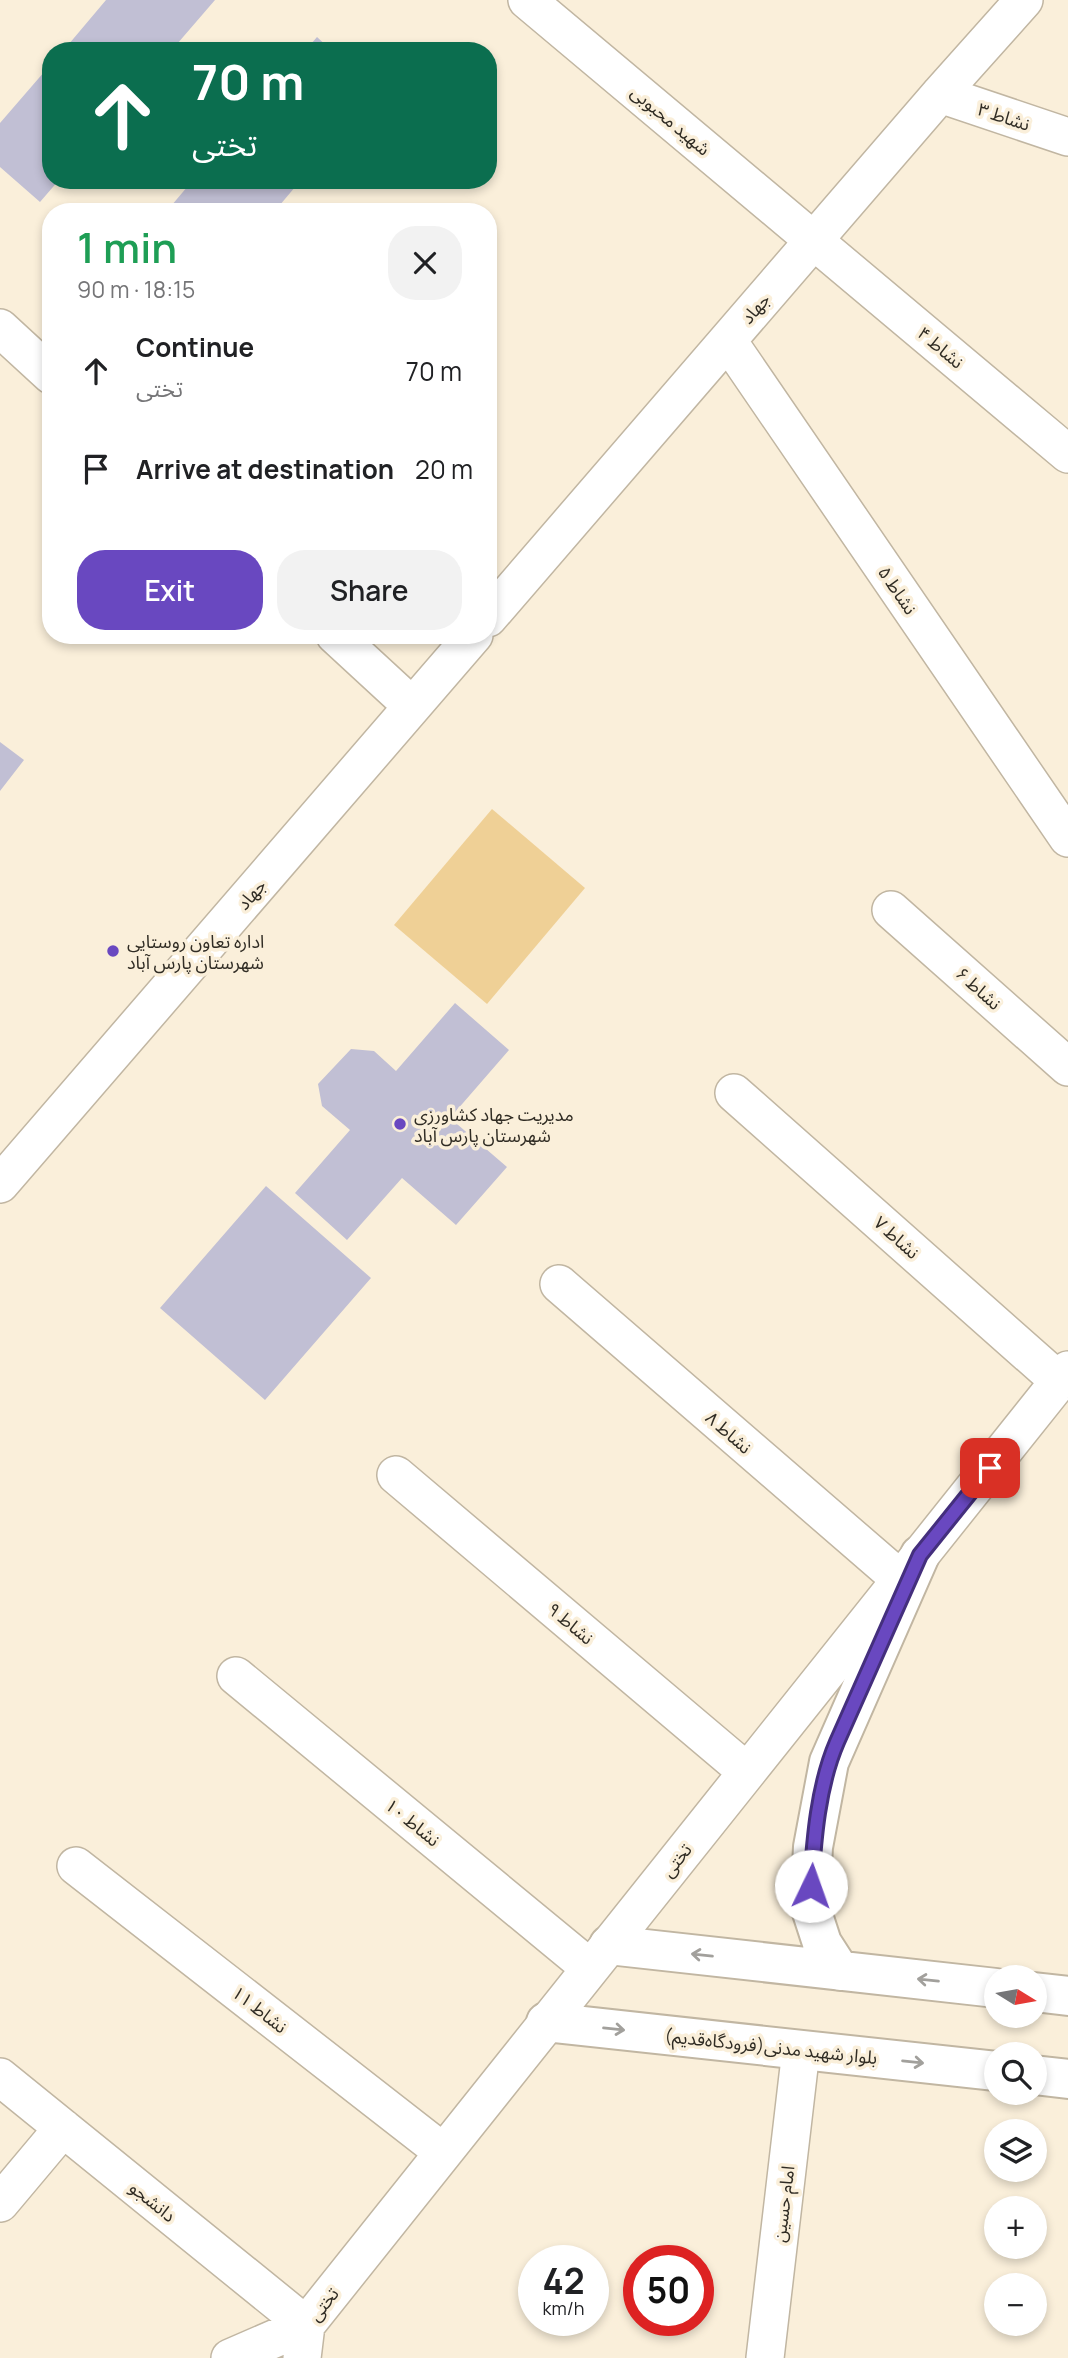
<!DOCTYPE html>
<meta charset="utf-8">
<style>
:root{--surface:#fff;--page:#f2f2f2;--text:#202124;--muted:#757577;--accent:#6948c0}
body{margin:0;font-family:Manrope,"Noto Sans Arabic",sans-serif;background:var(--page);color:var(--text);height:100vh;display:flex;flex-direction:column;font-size:26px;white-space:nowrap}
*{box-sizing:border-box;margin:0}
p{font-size:23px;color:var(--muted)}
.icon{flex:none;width:38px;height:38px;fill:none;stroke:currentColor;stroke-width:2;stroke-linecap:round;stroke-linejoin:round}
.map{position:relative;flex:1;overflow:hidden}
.side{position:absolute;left:42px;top:203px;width:455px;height:441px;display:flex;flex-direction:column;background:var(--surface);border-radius:28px;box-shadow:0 4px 10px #0003}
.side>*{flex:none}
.top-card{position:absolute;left:42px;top:42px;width:455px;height:147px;border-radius:28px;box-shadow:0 4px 10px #0003;background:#0b6e4f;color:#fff;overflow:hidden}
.needle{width:46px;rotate:101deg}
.controls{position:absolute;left:984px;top:1965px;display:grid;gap:14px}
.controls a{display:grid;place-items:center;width:63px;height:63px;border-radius:50%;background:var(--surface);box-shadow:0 4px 10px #0003;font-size:35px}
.speed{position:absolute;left:518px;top:2245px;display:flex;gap:14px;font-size:35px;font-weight:700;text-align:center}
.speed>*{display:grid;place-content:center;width:91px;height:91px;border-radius:50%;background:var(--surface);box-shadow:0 4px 10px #0003;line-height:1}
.speed small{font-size:18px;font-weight:400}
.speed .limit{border:10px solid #d22;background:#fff;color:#111}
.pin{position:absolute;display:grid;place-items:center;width:60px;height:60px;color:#fff;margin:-30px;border-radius:14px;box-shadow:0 4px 10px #0006}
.me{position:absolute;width:77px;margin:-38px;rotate:3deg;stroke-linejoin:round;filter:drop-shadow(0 0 5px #0008)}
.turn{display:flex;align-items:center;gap:24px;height:147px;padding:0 35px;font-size:32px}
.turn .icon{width:91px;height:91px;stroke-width:2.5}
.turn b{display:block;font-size:49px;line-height:60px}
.round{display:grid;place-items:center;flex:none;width:74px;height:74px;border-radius:28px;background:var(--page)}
.overview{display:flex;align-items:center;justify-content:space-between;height:119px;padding:0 35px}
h1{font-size:42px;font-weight:600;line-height:52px;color:#1e9e55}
.button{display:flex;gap:14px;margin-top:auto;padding:14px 35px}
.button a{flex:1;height:80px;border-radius:28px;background:var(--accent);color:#fff;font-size:28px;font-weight:600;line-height:80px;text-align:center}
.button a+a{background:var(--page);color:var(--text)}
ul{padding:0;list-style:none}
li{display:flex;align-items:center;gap:21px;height:98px;padding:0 35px}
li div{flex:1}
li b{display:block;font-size:26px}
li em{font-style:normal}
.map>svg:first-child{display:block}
</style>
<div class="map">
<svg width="1068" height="2358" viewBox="0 0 1068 2358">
<rect width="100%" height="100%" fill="#faefda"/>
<path fill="#efd096" d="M492,809L585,888L487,1004L394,925Z"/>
<path fill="#c1bfd4" d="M106,0H215L171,51H63Z
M317,37L332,51H305Z
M51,64V180H59L40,202L0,167V123Z
M193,180H301L274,212H166Z
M0,742L24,760L0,791Z
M455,1003L509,1050L450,1118L507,1167L456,1225L402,1178L347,1240L295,1193L350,1130L322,1106L318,1084L351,1049L374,1051L396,1071Z
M266,1186L371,1278L265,1400L160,1308Z"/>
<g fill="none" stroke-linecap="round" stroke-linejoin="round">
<g stroke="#c1b6a2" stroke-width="40">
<path id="minor" d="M527,0L1068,454
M940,94L1068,137
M0,328L51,375
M728,341L1068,838
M488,618L940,94L1024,0
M335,635L412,706
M891,910L1068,1067
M734,1093L1059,1381
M0,1184L474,635
M559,1284L900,1579
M396,1475L746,1771
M236,1676L590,1968
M76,1866L443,2152
M0,2077L306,2325
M0,2203L63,2128
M230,2358L306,2325
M302,2358L306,2325L1068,1370
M765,2358L801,2050"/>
</g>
<g stroke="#c1b6a2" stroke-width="42">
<path id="major" d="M609,1945L996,1988
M840,1971L822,1943L810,1906L813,1847L829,1762L920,1555
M1034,1992L1068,1996
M546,2022L996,2071
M1034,2075L1068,2079"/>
</g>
<use href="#minor" stroke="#fff" stroke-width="37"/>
<use href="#major" stroke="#fff" stroke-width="38"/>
</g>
<defs><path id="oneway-shaft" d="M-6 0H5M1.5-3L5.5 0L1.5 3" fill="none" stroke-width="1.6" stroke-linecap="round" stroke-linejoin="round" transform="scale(1.75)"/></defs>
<g stroke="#a2a09c">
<use href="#oneway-shaft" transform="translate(702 1955) rotate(-174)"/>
<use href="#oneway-shaft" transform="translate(928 1980) rotate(-174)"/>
<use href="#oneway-shaft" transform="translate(614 2029) rotate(6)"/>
<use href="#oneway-shaft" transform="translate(913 2062) rotate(6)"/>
</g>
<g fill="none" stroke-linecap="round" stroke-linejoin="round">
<g stroke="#442f7d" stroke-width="18">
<path id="route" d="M811,1886C814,1839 818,1786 837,1742L920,1555L990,1468"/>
</g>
<use href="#route" stroke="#6948c0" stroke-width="12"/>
</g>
<g fill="#6948c0" stroke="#faefda" stroke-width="2.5">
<circle cx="113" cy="951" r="7"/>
<circle cx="400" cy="1124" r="7"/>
</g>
<g text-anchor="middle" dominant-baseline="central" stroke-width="7" stroke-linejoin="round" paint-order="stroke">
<g font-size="18" fill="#302c24" stroke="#faefda">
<text transform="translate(1004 116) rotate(18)">نشاط ۳</text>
<text transform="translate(671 120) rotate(40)">شهید محبوبی</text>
<text transform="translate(755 308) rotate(-49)">جهاد</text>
<text transform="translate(941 347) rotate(40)">نشاط ۴</text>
<text transform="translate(898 590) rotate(56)">نشاط ۵</text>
<text transform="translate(251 894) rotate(-49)">جهاد</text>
<text transform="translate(979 988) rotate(42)">نشاط ۶</text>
<text transform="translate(897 1237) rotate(42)">نشاط ۷</text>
<text transform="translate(729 1432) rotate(41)">نشاط ۸</text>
<text transform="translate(571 1623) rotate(40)">نشاط ۹</text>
<text transform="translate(413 1822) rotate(39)">نشاط ۱۰</text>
<text transform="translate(676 1860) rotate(-52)">تختی</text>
<text transform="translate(260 2009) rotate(38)">نشاط ۱۱</text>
<text transform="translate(771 2046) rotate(6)">بلوار شهید مدنی(فرودگاه‌قدیم)</text>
<text transform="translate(153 2201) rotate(39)">دانشجو</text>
<text transform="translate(783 2204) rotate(-83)">امام حسین</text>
<text transform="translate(323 2304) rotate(-52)">تختی</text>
</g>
<g font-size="18" fill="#302c24" stroke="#faefda" text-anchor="start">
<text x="127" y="941">اداره تعاون روستایی<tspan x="127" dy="21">شهرستان پارس آباد</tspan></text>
<text x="414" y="1114">مدیریت جهاد کشاورزی<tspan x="414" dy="21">شهرستان پارس آباد</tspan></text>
</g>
</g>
</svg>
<div class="controls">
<a><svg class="needle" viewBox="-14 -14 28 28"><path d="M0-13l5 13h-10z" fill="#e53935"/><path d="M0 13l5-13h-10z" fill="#757577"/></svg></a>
<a><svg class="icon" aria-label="search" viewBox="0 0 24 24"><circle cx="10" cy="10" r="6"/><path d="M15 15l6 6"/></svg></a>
<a><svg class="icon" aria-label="layers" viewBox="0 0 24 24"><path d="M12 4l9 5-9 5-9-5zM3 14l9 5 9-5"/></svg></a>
<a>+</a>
<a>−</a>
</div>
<div class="speed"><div>42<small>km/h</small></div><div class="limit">50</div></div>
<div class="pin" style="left:990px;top:1468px;background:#d93025"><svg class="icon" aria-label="arrive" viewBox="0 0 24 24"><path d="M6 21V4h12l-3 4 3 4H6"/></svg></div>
<svg class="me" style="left:811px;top:1886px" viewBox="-20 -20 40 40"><circle r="19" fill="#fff"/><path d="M0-13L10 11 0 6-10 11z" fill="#6948c0"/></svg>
<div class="top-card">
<div class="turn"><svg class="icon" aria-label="ahead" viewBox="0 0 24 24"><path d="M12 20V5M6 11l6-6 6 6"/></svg><div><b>70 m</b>تختی</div></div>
</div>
<section class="side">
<div class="overview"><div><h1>1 min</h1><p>90 m · 18:15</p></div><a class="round"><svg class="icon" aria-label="close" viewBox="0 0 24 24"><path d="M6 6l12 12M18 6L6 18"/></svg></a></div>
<ul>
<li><svg class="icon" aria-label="ahead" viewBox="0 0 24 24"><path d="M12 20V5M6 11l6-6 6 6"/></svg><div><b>Continue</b><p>تختی</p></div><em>70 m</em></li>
<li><svg class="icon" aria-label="arrive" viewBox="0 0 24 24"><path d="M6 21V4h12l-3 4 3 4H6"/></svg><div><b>Arrive at destination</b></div><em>20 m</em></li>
</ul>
<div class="button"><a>Exit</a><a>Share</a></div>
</section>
</div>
